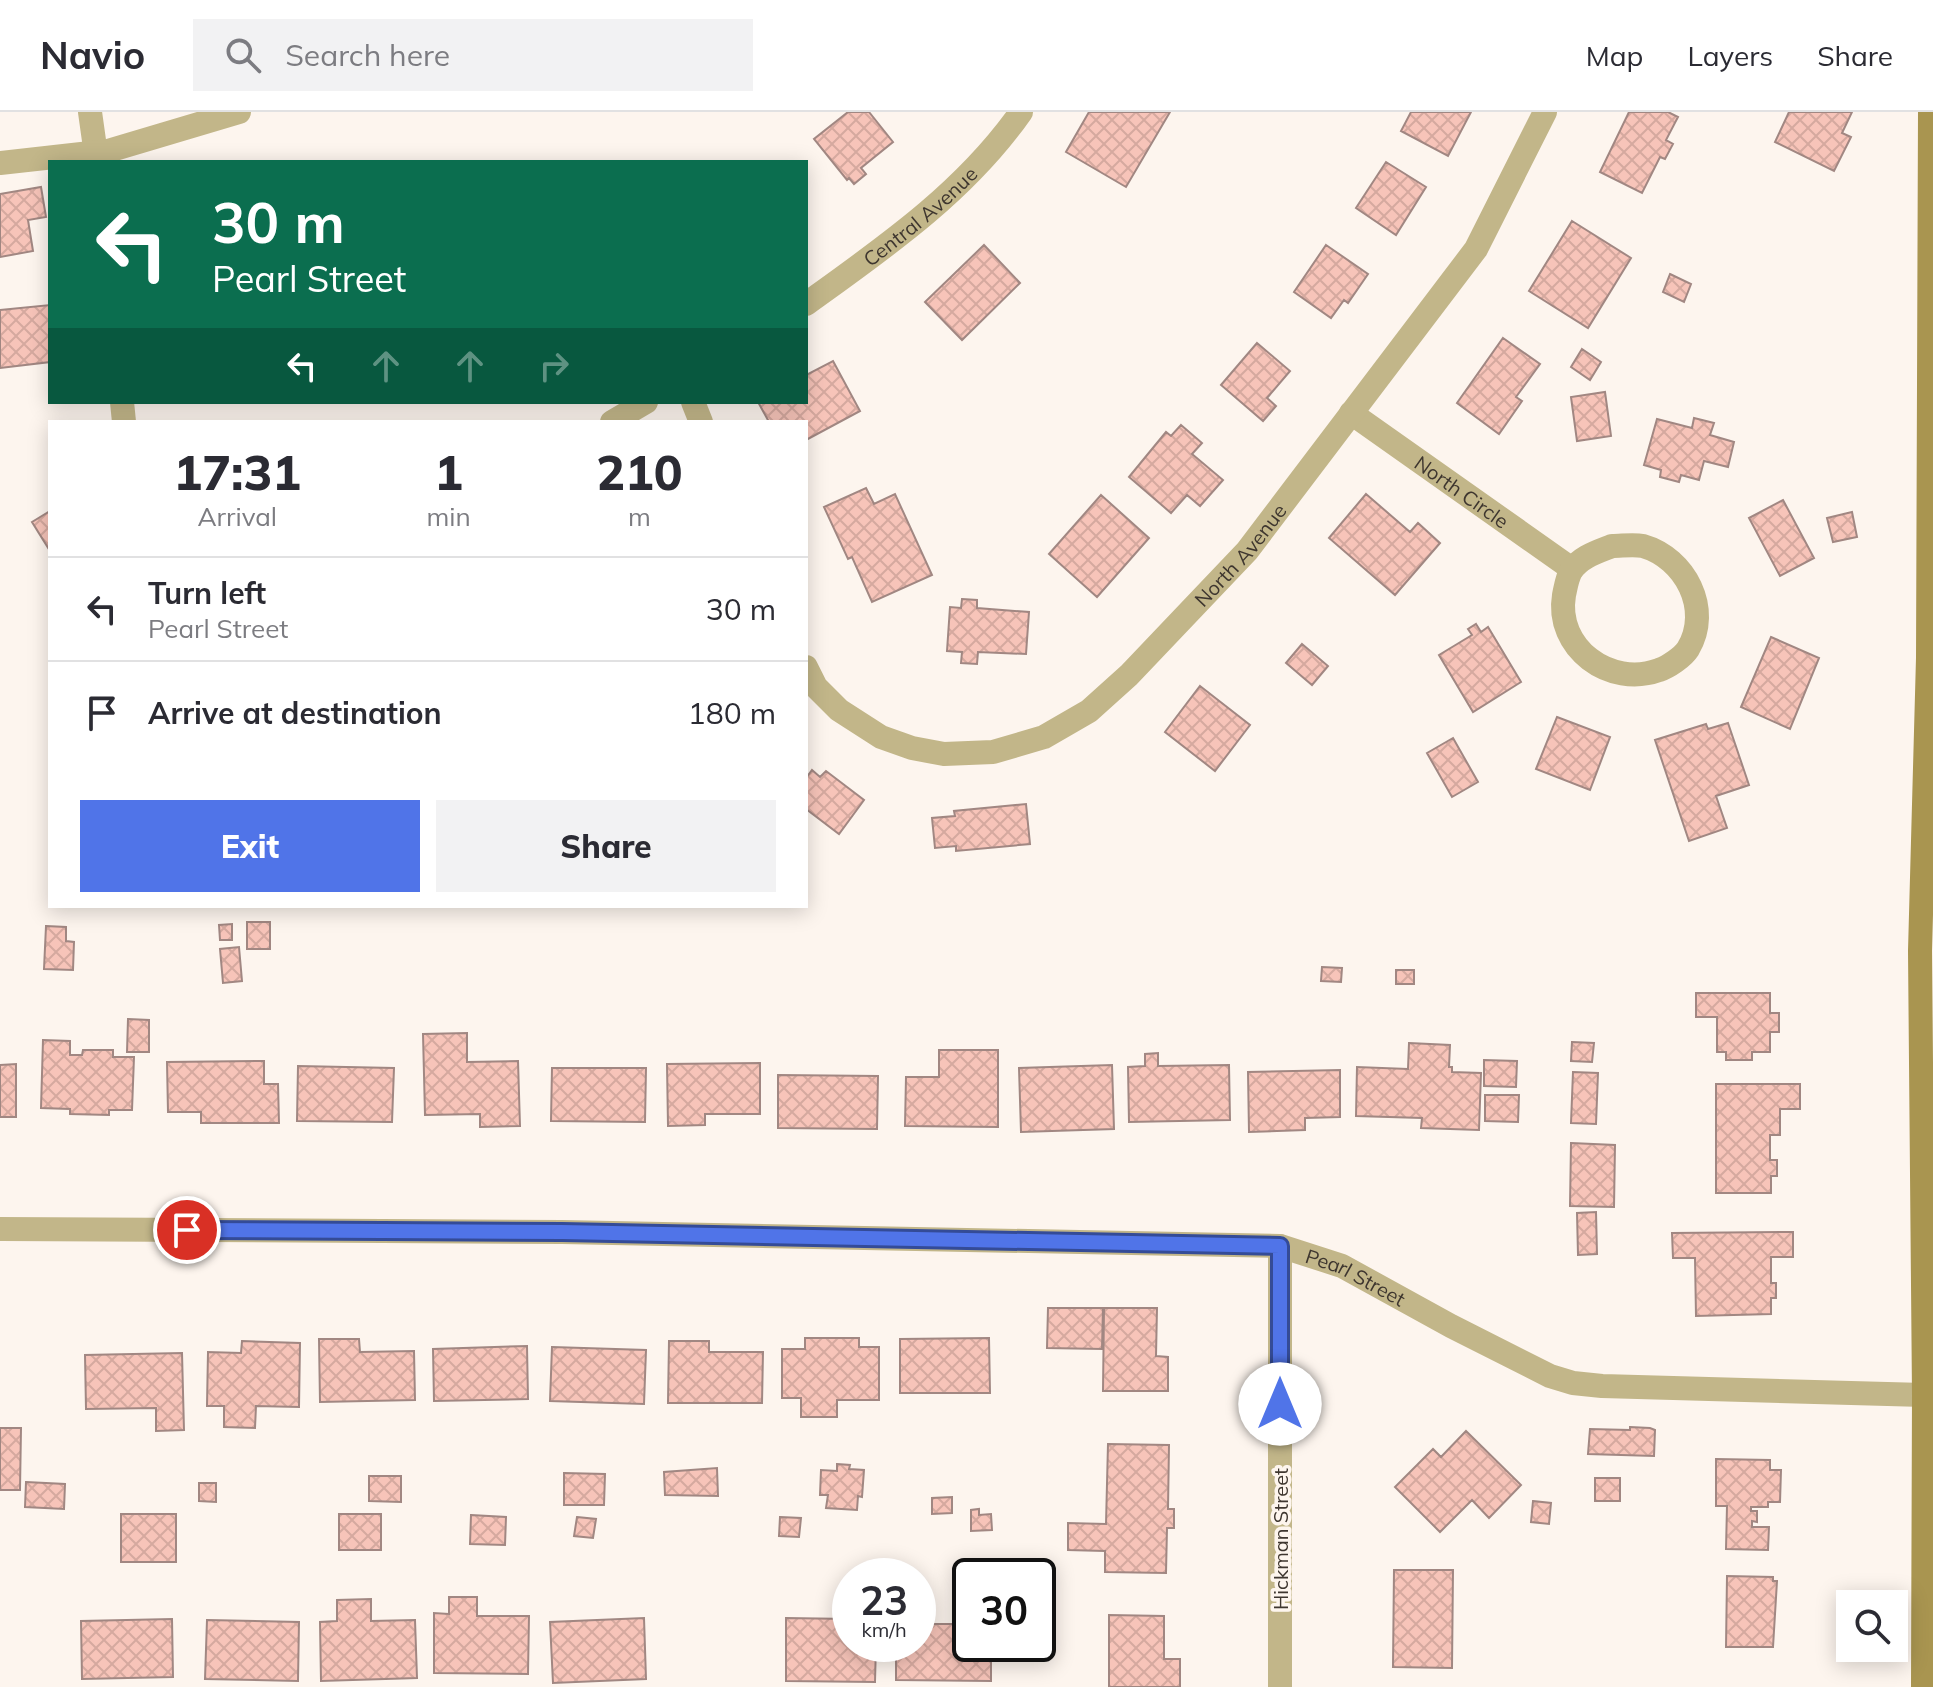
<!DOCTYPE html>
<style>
:root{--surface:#fff;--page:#f2f2f3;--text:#2b2b33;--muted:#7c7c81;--line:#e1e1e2;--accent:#5074e8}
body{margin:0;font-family:Mulish,sans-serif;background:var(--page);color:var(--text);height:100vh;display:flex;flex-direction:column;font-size:30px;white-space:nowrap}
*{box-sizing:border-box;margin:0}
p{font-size:26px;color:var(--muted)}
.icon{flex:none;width:44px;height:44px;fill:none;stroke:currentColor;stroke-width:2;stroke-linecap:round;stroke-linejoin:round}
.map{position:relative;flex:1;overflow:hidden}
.sheet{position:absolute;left:48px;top:308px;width:760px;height:488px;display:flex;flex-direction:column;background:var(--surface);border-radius:0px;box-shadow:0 4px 20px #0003}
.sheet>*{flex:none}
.top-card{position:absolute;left:48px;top:48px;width:760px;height:244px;border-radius:0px;box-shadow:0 4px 20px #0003;background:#0b6e4f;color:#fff;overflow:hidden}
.tools{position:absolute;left:1836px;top:1478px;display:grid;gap:16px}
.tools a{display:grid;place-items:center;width:72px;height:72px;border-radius:0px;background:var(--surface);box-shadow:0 4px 20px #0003;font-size:40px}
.speed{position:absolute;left:832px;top:1446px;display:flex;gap:16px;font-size:40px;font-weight:700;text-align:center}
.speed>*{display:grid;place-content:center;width:104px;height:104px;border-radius:50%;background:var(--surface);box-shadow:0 4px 20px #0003;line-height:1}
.speed small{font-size:20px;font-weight:400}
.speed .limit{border:4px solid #111;border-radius:12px;background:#fff;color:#111}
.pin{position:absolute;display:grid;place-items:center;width:68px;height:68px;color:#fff;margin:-34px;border:4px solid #fff;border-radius:50%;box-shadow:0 2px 8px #0007}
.me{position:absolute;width:88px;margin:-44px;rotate:0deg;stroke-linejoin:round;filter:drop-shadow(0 0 6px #0008)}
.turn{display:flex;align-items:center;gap:28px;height:168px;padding:0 32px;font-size:36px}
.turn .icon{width:104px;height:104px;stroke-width:2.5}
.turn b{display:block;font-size:56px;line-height:68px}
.lanes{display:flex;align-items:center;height:76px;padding:0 32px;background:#0003;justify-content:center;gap:40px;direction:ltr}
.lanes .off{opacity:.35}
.eta{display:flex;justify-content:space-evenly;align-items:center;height:136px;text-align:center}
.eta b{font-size:48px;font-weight:800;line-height:56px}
.button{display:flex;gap:16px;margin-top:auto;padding:16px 32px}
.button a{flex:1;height:92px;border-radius:0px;background:var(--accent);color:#fff;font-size:32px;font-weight:800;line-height:92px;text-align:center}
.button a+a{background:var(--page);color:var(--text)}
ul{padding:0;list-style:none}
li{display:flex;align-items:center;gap:24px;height:104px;padding:0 32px;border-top:2px solid var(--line)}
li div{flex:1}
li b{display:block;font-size:30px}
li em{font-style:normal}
header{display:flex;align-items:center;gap:48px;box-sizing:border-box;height:112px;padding:0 40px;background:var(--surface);border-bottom:2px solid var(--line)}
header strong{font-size:38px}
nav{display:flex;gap:44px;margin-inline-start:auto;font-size:28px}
.search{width:560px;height:72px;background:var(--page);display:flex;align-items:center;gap:20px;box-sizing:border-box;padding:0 28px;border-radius:0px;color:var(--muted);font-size:30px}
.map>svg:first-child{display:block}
</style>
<header>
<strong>Navio</strong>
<div class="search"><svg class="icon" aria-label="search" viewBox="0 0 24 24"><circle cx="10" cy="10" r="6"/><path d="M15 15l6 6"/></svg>Search here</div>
<nav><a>Map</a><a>Layers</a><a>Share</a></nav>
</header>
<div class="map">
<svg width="1933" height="1575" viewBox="0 0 1933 1575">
<defs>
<pattern id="building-cross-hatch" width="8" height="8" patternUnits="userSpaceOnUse" patternTransform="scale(2)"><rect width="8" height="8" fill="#f7c4b9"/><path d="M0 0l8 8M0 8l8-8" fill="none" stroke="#d5a99f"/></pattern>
</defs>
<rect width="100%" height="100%" fill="#fdf5ee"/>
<path fill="url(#building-cross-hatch)" stroke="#a18782" stroke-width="2" d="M848,0H869L893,30L861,56L866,62L854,72L849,66L847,68L814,27Z
M1089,0H1170L1126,75L1066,40Z
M1411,0H1471L1448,44L1401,19Z
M1629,0H1668L1678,5L1666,28L1673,32L1665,47L1660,45L1642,81L1600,60Z
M1789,0H1852L1842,21L1851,25L1834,59L1775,30Z
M1386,50L1426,75L1396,123L1356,96Z
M41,75L46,105L28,108L33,139L0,145V82Z
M1572,109L1631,146L1588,216L1529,179Z
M984,133L1020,171L962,228L925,190Z
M1326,133L1368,162L1348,191L1344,188L1331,206L1294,180Z
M1670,162L1691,172L1684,190L1663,180Z
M50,193V250L0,256V198Z
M1503,226L1540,252L1516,285L1522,289L1499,322L1457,291Z
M1257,231L1290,259L1267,286L1276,294L1263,309L1221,273Z
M1582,237L1601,250L1590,268L1571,255Z
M833,249L860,299L806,328V310H769L758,290H806V263Z
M1605,280L1611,324L1577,329L1571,285Z
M1694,306L1714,311L1710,323L1734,330L1728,355L1704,349L1699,368L1681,363L1679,370L1660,365L1661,358L1644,353L1657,307L1692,316Z
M1181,313L1202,331L1192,342L1223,368L1200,394L1187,383L1171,401L1129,365L1166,320L1171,324Z
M866,376L874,392L895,382L932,463L872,490L852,445L848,447L824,395Z
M1366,382L1410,420L1418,411L1440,431L1395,483L1329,426Z
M1101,383L1149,426L1097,485L1049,442Z
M1783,388L1814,446L1780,464L1749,406Z
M50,399V439L32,410Z
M1852,400L1857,425L1833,430L1827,406Z
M962,487L977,488V496L1029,500L1026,542L978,540L977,552L961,551L962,540L947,539L950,495L961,496Z
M1476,512L1481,520L1488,515L1521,570L1473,600L1439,543L1472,523L1468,517Z
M1771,525L1819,546L1790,617L1741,595Z
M1302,532L1328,554L1312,573L1286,551Z
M1200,574L1250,613L1215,659L1165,620Z
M1557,605L1610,625L1590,678L1536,657Z
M1728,611L1749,673L1716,684L1727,716L1689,729L1655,628L1706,612L1708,617Z
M1453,626L1478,670L1452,685L1427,641Z
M812,658L820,665L826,659L864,688L839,722L806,697V666Z
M1026,692L1030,732L956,739V734L935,736L932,706L955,704L954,699Z
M247,810H270V837H247Z
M232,812V828H220L219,813Z
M46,814L66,815V829L74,830L73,858L44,857Z
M239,835L242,869L223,871L220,837Z
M1322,855L1342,856L1341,870L1321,869Z
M1396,858H1414V872H1396Z
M1696,881H1770V901H1779V920H1770V940H1752V948H1726V940H1717V905H1696Z
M128,907L149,908V940H127Z
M467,921V950L518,949L520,1014L480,1015V1002L425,1003L423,922Z
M43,928L70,929V943H82L83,938H113V945H134L132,998H109V1003L70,1002V997L41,996Z
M1572,930L1594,931L1592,950L1571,949Z
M1409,931L1450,933L1449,955H1452V960L1481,961L1479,1018L1421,1016L1422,1006L1356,1004L1357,955L1408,957Z
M939,938H998V1015L905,1014L906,965H939Z
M1158,941V954L1229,953L1230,1008L1129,1010L1128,955L1145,954V942Z
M1484,948L1517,949L1516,975L1484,974Z
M264,949V972H278L279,1011H201V1000H168L167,950Z
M760,951V1002H705V1013L668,1014L667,952Z
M16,952V1005H0V953Z
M1112,953L1114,1017L1021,1020L1019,956Z
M298,954L394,956L392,1010L297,1009Z
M552,956H646L645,1010L551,1009Z
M1340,958V1005L1305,1006V1018L1249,1020L1248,960Z
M1573,960L1598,961L1596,1012L1571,1011Z
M778,963L878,964L877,1017L778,1016Z
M1716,972H1800V997H1780V1023H1770V1048H1777V1064H1771V1081H1716Z
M1485,983H1519L1518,1010L1485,1009Z
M1571,1031L1615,1033L1614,1095L1570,1094Z
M1596,1100L1597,1142L1578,1143L1577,1101Z
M1793,1120V1145H1771V1171H1776V1186H1771V1202L1696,1204L1695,1146H1673L1672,1121Z
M1048,1196H1103L1102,1237L1047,1236Z
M1104,1196H1157L1156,1244L1168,1245V1279H1103Z
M805,1226H859V1235H879V1288H837V1305H801V1286H782V1237H805Z
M989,1226L990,1281H900V1227Z
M319,1227H359L360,1240L414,1239L415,1288L320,1290Z
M242,1229L300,1231L299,1295L256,1294L255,1316L224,1315V1294H207L208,1240L241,1241Z
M669,1229H709V1240H763L762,1291H668Z
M527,1234L528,1287L434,1289L433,1237Z
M552,1235L646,1238L644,1292L550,1289Z
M182,1241L184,1318L156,1319V1296L86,1297L85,1243Z
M1630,1315L1650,1316L1655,1318L1654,1344L1588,1342L1590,1317L1630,1318Z
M0,1316H21L20,1378H0Z
M1466,1319L1521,1373L1489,1406L1472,1388L1440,1420L1395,1375L1433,1337L1441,1345Z
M1108,1332L1169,1333L1168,1397H1174V1416H1167L1166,1461L1105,1460V1439L1068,1438V1411L1106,1412Z
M1716,1347L1770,1348V1358H1781L1780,1390H1768V1395H1751V1399H1757V1410L1752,1409V1415H1769L1768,1438L1726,1437L1727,1394H1716Z
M837,1352L850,1353L849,1357L864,1358L862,1385L858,1384L857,1398L826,1396L828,1383H820L821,1358L837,1359Z
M717,1356L718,1384L665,1383L664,1360Z
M564,1361L605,1362L604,1393H564Z
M369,1364H401V1390L369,1389Z
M1595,1366H1620V1389H1595Z
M26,1370L65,1372L64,1397L25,1395Z
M199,1371H216V1390L199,1389Z
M952,1385V1401L932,1402V1386Z
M1533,1389L1551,1391L1549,1412L1531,1410Z
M979,1397V1403L991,1402L992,1418L971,1419V1398Z
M121,1402H176V1450H121Z
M339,1402H381V1438H339Z
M471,1403L506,1405L505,1433L470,1432Z
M577,1405L596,1407L593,1426L574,1424Z
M780,1405L801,1406L799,1425L779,1424Z
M1394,1458H1453L1452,1556L1393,1555Z
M1727,1464L1773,1465V1469H1777L1773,1535H1726Z
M1038,1478H1048L1047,1495H1038Z
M449,1485H477V1504H529L528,1562L434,1561V1501L449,1502Z
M371,1487V1509L415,1508L417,1566L321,1569L320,1510L337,1509V1488Z
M1109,1503L1164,1504V1547H1180V1575H1109Z
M644,1506L646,1567L553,1571L550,1510Z
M786,1506L850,1507V1532H876L875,1570L786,1569Z
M172,1507L173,1565L82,1567L81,1509Z
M207,1508L299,1510L298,1569L205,1567Z
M918,1512H970V1532H991V1569L896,1568V1532H918Z"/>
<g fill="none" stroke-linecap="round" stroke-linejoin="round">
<g stroke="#c2b689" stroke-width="24">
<path d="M90,0L97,50"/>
<path d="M0,51L108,39L239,0"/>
<path id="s1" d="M806,192C884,136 965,80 1021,0"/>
<path d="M122,290L124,310"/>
<path d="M693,290L701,310"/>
<path id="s2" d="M1351,301L1572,457"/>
<path d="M612,310L646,290"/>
<path d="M1612,434C1622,434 1633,432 1643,434C1685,446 1712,497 1688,537C1683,545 1668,555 1659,558C1610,576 1555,536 1564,483C1566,474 1567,466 1571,459C1580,445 1597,440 1612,434Z"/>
<path id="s3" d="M806,555L816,575L839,598L881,625L912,636L944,642L993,640L1044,625L1089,599L1129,563L1247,439L1476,137L1545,0"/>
<path id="s4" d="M0,1117L562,1120L1280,1134L1342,1154L1451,1214L1550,1264L1573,1271L1602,1274L1924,1283"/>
<path d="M1280,1134V1575"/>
</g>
<path stroke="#a99550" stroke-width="24" d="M1923,1575L1924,1283L1920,839L1928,546L1930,0"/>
</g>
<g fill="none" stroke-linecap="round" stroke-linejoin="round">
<g stroke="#344b97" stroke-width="20">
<path id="route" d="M187,1118L562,1120L1280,1134V1292"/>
</g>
<use href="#route" stroke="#5074e8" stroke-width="14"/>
</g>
<g text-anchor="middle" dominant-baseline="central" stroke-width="7" stroke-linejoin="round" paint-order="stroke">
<g font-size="20" fill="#3e362f" stroke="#fdf5ee">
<text stroke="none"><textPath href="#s1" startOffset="144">Central Avenue</textPath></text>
<text stroke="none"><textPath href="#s2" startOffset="136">North Circle</textPath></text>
<text stroke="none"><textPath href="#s3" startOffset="542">North Avenue</textPath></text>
<text stroke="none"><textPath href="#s4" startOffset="1362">Pearl Street</textPath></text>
<text transform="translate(1280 1427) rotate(-90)">Hickman Street</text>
</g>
</g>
</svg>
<div class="tools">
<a><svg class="icon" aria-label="search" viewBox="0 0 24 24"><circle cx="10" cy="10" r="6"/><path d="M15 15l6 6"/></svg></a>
</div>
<div class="speed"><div>23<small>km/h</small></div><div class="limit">30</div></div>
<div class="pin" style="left:187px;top:1118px;background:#d93025"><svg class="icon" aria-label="arrive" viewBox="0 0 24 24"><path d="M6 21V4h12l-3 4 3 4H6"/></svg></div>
<svg class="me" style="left:1280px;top:1292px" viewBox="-20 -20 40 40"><circle r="19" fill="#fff"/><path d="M0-13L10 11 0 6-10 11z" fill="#5074e8"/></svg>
<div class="top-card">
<div class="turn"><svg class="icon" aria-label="left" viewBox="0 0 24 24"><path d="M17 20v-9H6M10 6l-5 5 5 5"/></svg><div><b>30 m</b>Pearl Street</div></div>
<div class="lanes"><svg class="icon" aria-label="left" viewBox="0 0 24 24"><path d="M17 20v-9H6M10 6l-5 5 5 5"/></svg><svg class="icon off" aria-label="ahead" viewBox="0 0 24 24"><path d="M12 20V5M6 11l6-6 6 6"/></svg><svg class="icon off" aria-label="ahead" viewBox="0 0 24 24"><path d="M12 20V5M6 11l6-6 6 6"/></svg><svg class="icon off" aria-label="right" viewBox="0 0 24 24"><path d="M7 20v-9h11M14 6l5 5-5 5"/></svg></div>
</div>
<section class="sheet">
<div class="eta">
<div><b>17:31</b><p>Arrival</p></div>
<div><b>1</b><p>min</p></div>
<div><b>210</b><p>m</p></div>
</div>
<ul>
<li><svg class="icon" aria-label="left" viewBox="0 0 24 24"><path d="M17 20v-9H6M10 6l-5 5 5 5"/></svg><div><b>Turn left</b><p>Pearl Street</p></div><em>30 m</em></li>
<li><svg class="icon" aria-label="arrive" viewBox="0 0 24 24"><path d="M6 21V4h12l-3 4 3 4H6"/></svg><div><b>Arrive at destination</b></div><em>180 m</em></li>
</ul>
<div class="button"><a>Exit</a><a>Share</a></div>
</section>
</div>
